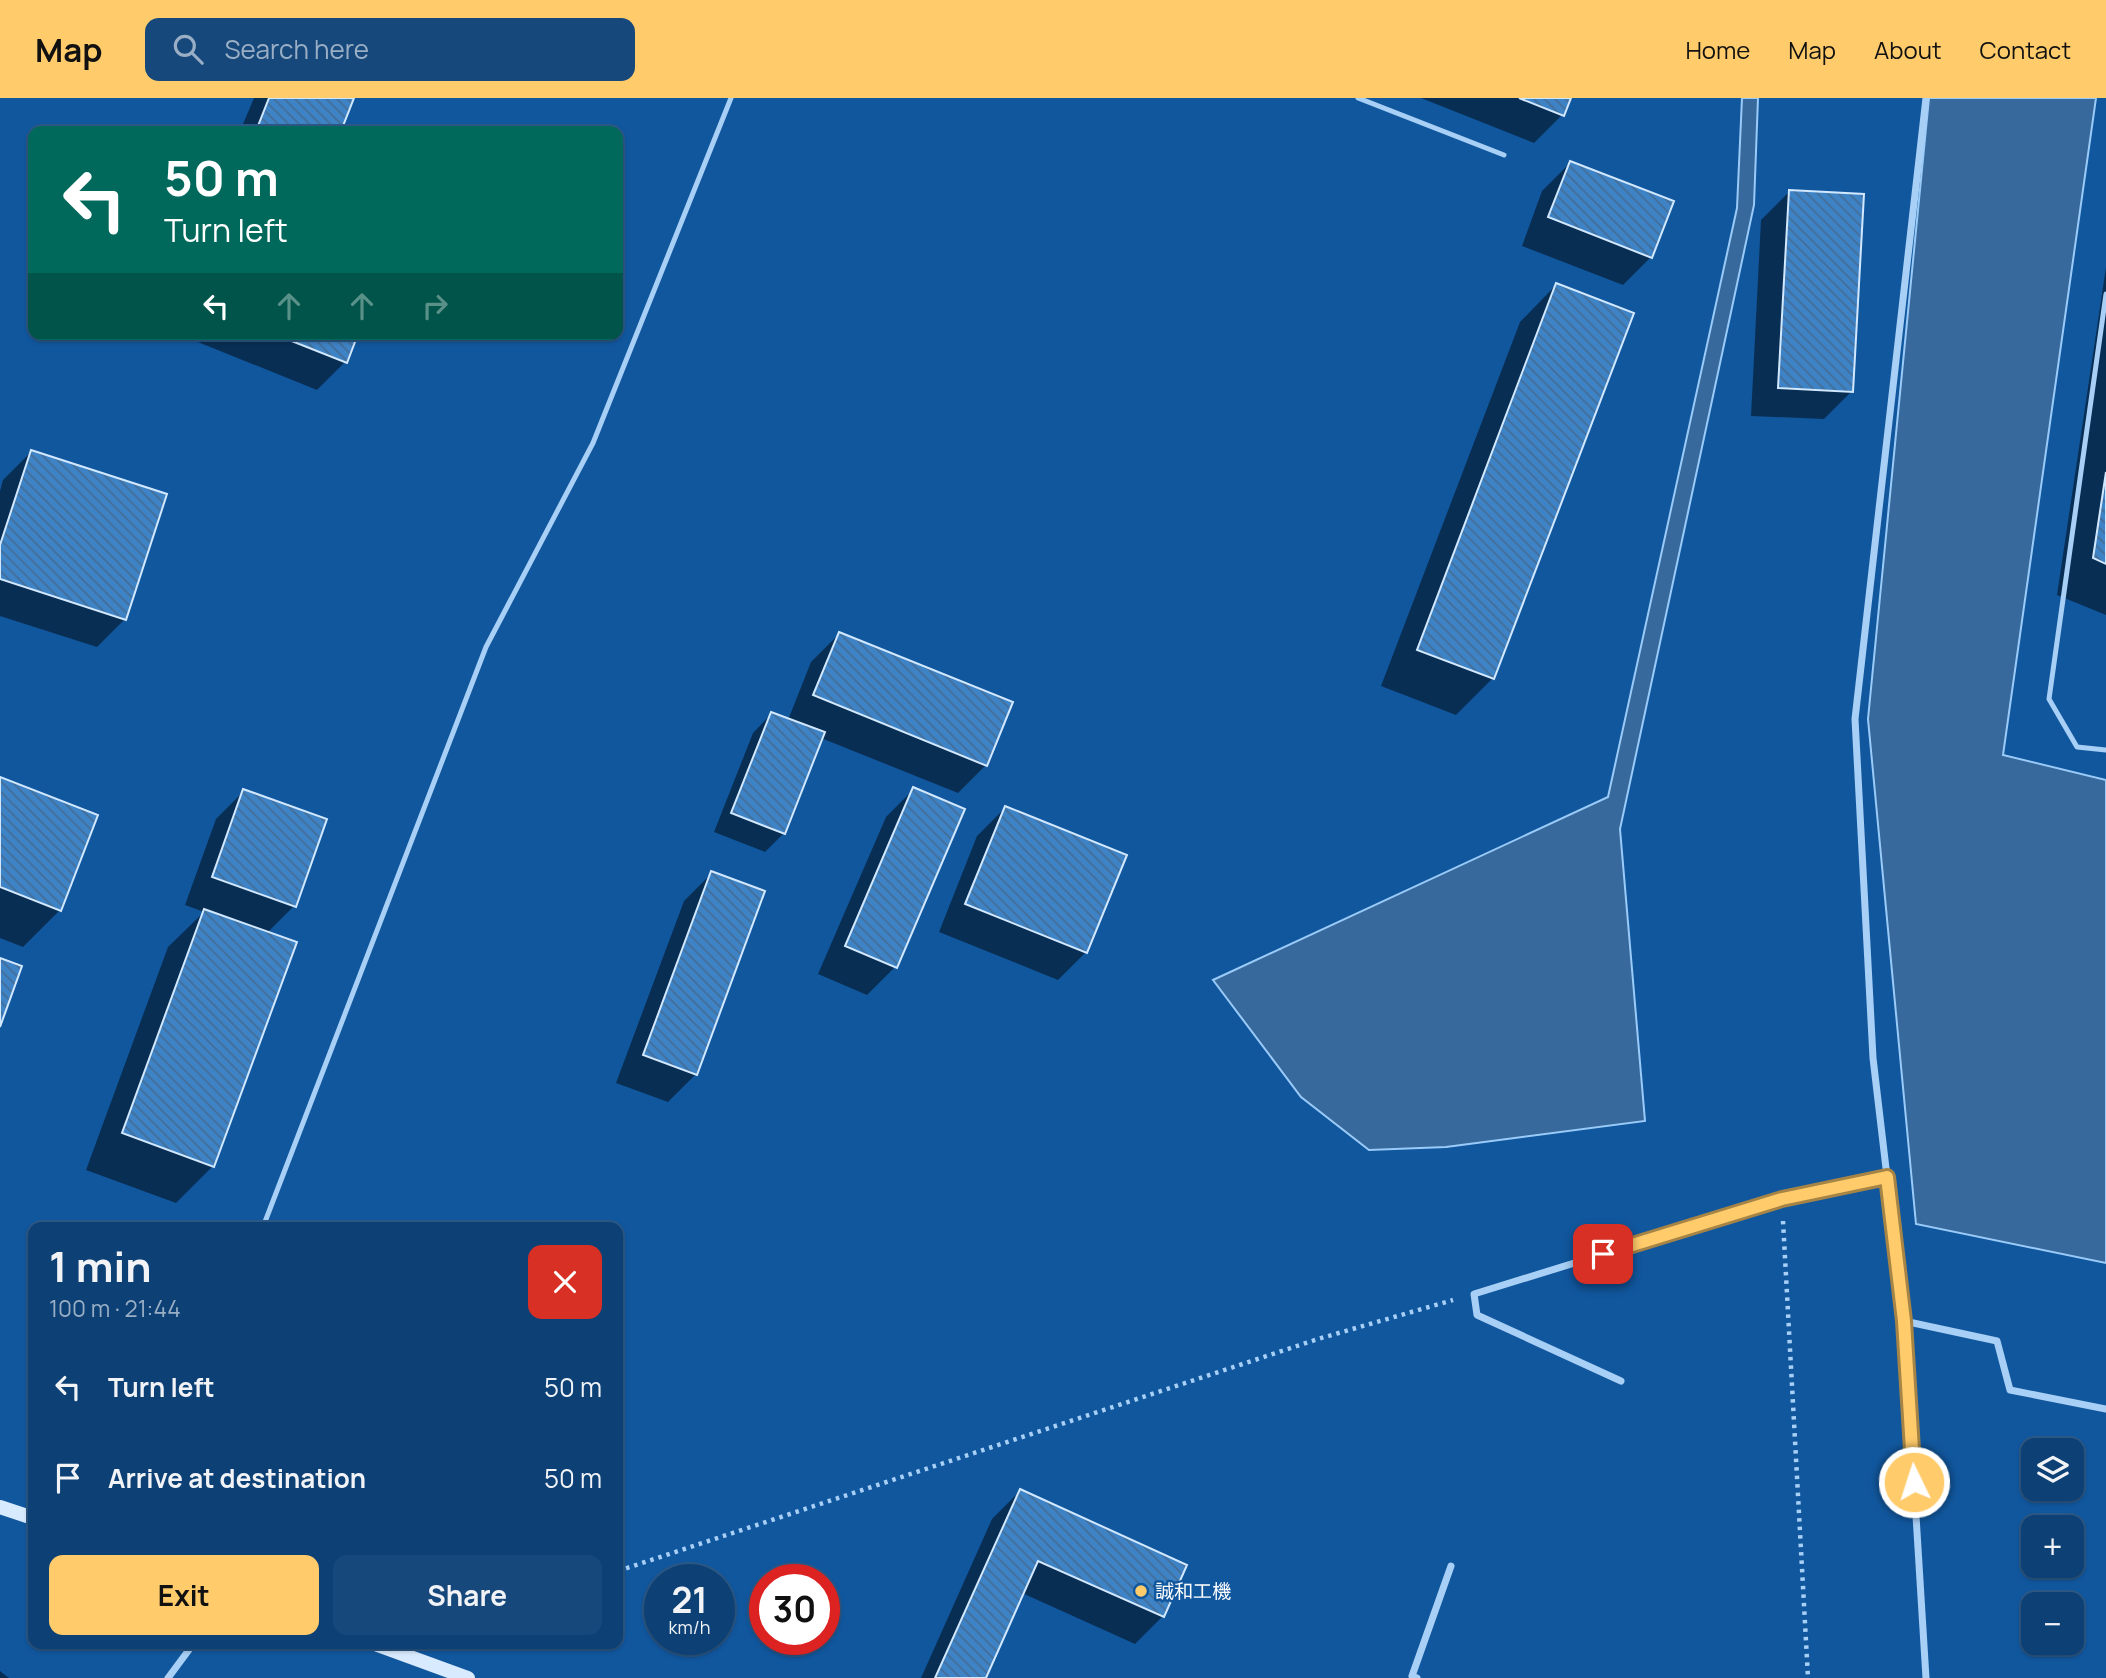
<!DOCTYPE html>
<meta charset="utf-8">
<style>
:root{--surface:#0d4176;--page:#16487b;--text:#f1f3f6;--muted:#9aafc5;--line:#2d5a88;--accent:#ffcb6b}
body{margin:0;font-family:Manrope,"Noto Sans JP",sans-serif;background:var(--page);color:var(--text);height:100vh;display:flex;flex-direction:column;font-size:26px;white-space:nowrap}
*{box-sizing:border-box;margin:0}
p{font-size:23px;color:var(--muted)}
.icon{flex:none;width:38px;height:38px;fill:none;stroke:currentColor;stroke-width:2;stroke-linecap:round;stroke-linejoin:round}
.map{position:relative;flex:1;overflow:hidden}
.panel{position:absolute;left:28px;top:1124px;width:595px;height:427px;display:flex;flex-direction:column;background:var(--surface);border-radius:14px;box-shadow:0 2px 5px #0004,0 0 0 2px var(--line)}
.panel>*{flex:none}
.banner{position:absolute;left:28px;top:28px;width:595px;height:214px;border-radius:14px;box-shadow:0 2px 5px #0004,0 0 0 2px var(--line);background:#00695c;color:#fff;overflow:hidden}
.buttons{position:absolute;left:2021px;top:1340px;display:grid;gap:14px}
.buttons a{display:grid;place-items:center;width:63px;height:63px;border-radius:14px;background:var(--surface);box-shadow:0 2px 5px #0004,0 0 0 2px var(--line);font-size:35px}
.speed{position:absolute;left:644px;top:1466px;display:flex;gap:14px;font-size:35px;font-weight:700;text-align:center}
.speed>*{display:grid;place-content:center;width:91px;height:91px;border-radius:50%;background:var(--surface);box-shadow:0 2px 5px #0004,0 0 0 2px var(--line);line-height:1}
.speed small{font-size:18px;font-weight:400}
.speed .limit{border:10px solid #d22;background:#fff;color:#111}
.pin{position:absolute;display:grid;place-items:center;width:60px;height:60px;color:#fff;margin:-30px;border-radius:14px;box-shadow:0 4px 10px #0006}
.me{position:absolute;width:77px;margin:-38px;rotate:356deg;stroke-linejoin:round;filter:drop-shadow(0 0 5px #0008)}
.turn{display:flex;align-items:center;gap:24px;height:147px;padding:0 21px;font-size:32px}
.turn .icon{width:91px;height:91px;stroke-width:2.5}
.turn b{display:block;font-size:49px;line-height:60px}
.lanes{display:flex;align-items:center;height:66px;padding:0 21px;background:#0003;justify-content:center;gap:35px;direction:ltr}
.lanes .off{opacity:.35}
.round{display:grid;place-items:center;flex:none;width:74px;height:74px;border-radius:14px;background:var(--page)}
.headline{display:flex;align-items:center;justify-content:space-between;height:119px;padding:0 21px}
h1{font-size:42px;font-weight:700;line-height:52px}
.button{display:flex;gap:14px;margin-top:auto;padding:14px 21px}
.button a{flex:1;height:80px;border-radius:14px;background:var(--accent);color:#111;font-size:28px;font-weight:700;line-height:80px;text-align:center}
.button a+a{background:var(--page);color:var(--text)}
ul{padding:0;list-style:none}
li{display:flex;align-items:center;gap:21px;height:91px;padding:0 21px}
li div{flex:1}
li b{display:block;font-size:26px}
li em{font-style:normal}
header{display:flex;align-items:center;gap:42px;box-sizing:border-box;height:98px;padding:0 35px;background:var(--accent);color:#111}
header strong{font-size:33px}
nav{display:flex;gap:38px;margin-inline-start:auto;font-size:24px}
.search{width:490px;height:63px;background:var(--page);display:flex;align-items:center;gap:18px;box-sizing:border-box;padding:0 24px;border-radius:14px;color:var(--muted);font-size:26px}
.map>svg:first-child{display:block}
</style>
<header>
<strong>Map</strong>
<div class="search"><svg class="icon" aria-label="search" viewBox="0 0 24 24"><circle cx="10" cy="10" r="6"/><path d="M15 15l6 6"/></svg>Search here</div>
<nav><a>Home</a><a>Map</a><a>About</a><a>Contact</a></nav>
</header>
<div class="map">
<svg width="2106" height="1580" viewBox="0 0 2106 1580">
<defs>
<pattern id="building-back-hatch" width="6" height="6" patternUnits="userSpaceOnUse" patternTransform="scale(1.75)"><rect width="6" height="6" fill="#3e83c6"/><path d="M-1 5l2 2M0 0l6 6M5-1l2 2" fill="none" stroke="#446d95"/></pattern>
</defs>
<rect width="100%" height="100%" fill="#11579e"/>
<path fill="#37699c" stroke="#9acbf8" stroke-width="2" d="M1742,0H1758L1754,107L1620,731L1645,1023L1446,1049L1369,1052L1301,999L1213,882L1608,699L1737,110Z
M1929,0H2096L2003,657L2106,682V1165L1916,1126L1868,621Z"/>
<path fill="#0007" d="M254,0H352L339,33H240Z
M1421,0H1569L1562,17L1534,45Z
M1570,65L1651,159L1623,187L1522,148L1542,93Z
M1789,94L1852,293L1824,321L1751,318L1761,122Z
M2106,169V517L2057,497Z
M1556,187L1493,580L1456,617L1381,588L1520,224Z
M178,236H357L345,264L317,292Z
M31,354L125,521L97,549L0,518V393L3,382Z
M839,536L986,667L958,695L821,640L784,735L765,754L714,734L753,635L771,616L788,622L811,564Z
M0,681L60,812L23,849L0,840Z
M914,691L895,869L867,897L818,876L886,719Z
M244,693L294,808L267,835L213,1068L176,1105L86,1072L168,849L204,814L185,807L216,721Z
M1005,710L1086,854L1058,882L939,834L977,738Z
M712,775L696,976L668,1004L616,985L684,803Z
M1020,1393L1163,1518L1135,1546L1022,1495L984,1580H921L992,1421Z
M0,1573L9,1580H0Z"/>
<path fill="url(#building-back-hatch)" stroke="#d1e8fe" stroke-width="2" d="M269,0H354L341,33H256Z
M1519,0H1571L1564,18Z
M1570,63L1674,103L1652,160L1548,119Z
M1789,92L1864,96L1853,294L1778,290Z
M1556,185L1634,215L1494,581L1417,552Z
M274,236H358L347,265Z
M31,352L167,396L126,522L0,481V447Z
M2106,374V466L2093,460Z
M839,534L1013,604L987,668L813,597Z
M771,614L825,634L785,736L731,715Z
M0,679L98,717L61,813L0,789Z
M913,689L965,711L897,870L845,848Z
M243,691L327,721L296,809L212,779Z
M1005,708L1127,757L1087,855L965,806Z
M711,773L765,793L697,977L643,957Z
M204,811L297,844L214,1069L122,1035Z
M0,860L22,868L0,929Z
M1020,1391L1187,1467L1164,1519L1038,1463L986,1580H935Z"/>
<g fill="none" stroke-linecap="round" stroke-linejoin="round">
<path stroke="#a8cff5" stroke-width="4.5" stroke-dasharray="3.5 5" stroke-linecap="butt" d="M1783,1123L1808,1580
M618,1473L1318,1241L1453,1202"/>
<path stroke="#a8cff5" stroke-width="5" d="M1358,0L1504,57
M2106,196L2049,601L2077,649L2106,652
M263,1129L486,549L593,345L731,0"/>
<path stroke="#a8cff5" stroke-width="7" d="M1926,0L1855,621L1873,960L1904,1223L1926,1580
M1904,1223L1997,1243L2010,1292L2106,1311
M1621,1283L1477,1217L1474,1196L1782,1101L1887,1079
M168,1580L194,1545
M1417,1580L1412,1578L1451,1468"/>
<path stroke="#d8eafd" stroke-width="14" d="M0,1409L33,1420
M372,1545L468,1580"/>
</g>
<g fill="none" stroke-linecap="round" stroke-linejoin="round">
<g stroke="#a68446" stroke-width="18">
<path id="route" d="M1603,1156L1782,1101L1887,1079L1904,1223L1914,1384"/>
</g>
<use href="#route" stroke="#ffcb6b" stroke-width="12"/>
</g>
<circle fill="#ffcb6b" stroke="#11579e" stroke-width="2.5" cx="1141" cy="1493" r="7"/>
<g text-anchor="middle" dominant-baseline="central" stroke-width="5" stroke-linejoin="round" paint-order="stroke">
<g font-size="19" fill="#fff" stroke="#11579e" text-anchor="start">
<text x="1155" y="1493">誠和工機</text>
</g>
</g>
</svg>
<div class="buttons">
<a><svg class="icon" aria-label="layers" viewBox="0 0 24 24"><path d="M12 4l9 5-9 5-9-5zM3 14l9 5 9-5"/></svg></a>
<a>+</a>
<a>−</a>
</div>
<div class="speed"><div>21<small>km/h</small></div><div class="limit">30</div></div>
<div class="pin" style="left:1603px;top:1156px;background:#d93025"><svg class="icon" aria-label="arrive" viewBox="0 0 24 24"><path d="M6 21V4h12l-3 4 3 4H6"/></svg></div>
<svg class="me" style="left:1914px;top:1384px" viewBox="-20 -20 40 40"><circle r="17" fill="#ffcb6b" stroke="#fff" stroke-width="3"/><path d="M0-11L8 9 0 5-8 9z" fill="#fff"/></svg>
<div class="banner">
<div class="turn"><svg class="icon" aria-label="left" viewBox="0 0 24 24"><path d="M17 20v-9H6M10 6l-5 5 5 5"/></svg><div><b>50 m</b>Turn left</div></div>
<div class="lanes"><svg class="icon" aria-label="left" viewBox="0 0 24 24"><path d="M17 20v-9H6M10 6l-5 5 5 5"/></svg><svg class="icon off" aria-label="ahead" viewBox="0 0 24 24"><path d="M12 20V5M6 11l6-6 6 6"/></svg><svg class="icon off" aria-label="ahead" viewBox="0 0 24 24"><path d="M12 20V5M6 11l6-6 6 6"/></svg><svg class="icon off" aria-label="right" viewBox="0 0 24 24"><path d="M7 20v-9h11M14 6l5 5-5 5"/></svg></div>
</div>
<section class="panel">
<div class="headline"><div><h1>1 min</h1><p>100 m · 21:44</p></div><a class="round" style="background:#d93025;color:#fff"><svg class="icon" aria-label="close" viewBox="0 0 24 24"><path d="M6 6l12 12M18 6L6 18"/></svg></a></div>
<ul>
<li><svg class="icon" aria-label="left" viewBox="0 0 24 24"><path d="M17 20v-9H6M10 6l-5 5 5 5"/></svg><div><b>Turn left</b></div><em>50 m</em></li>
<li><svg class="icon" aria-label="arrive" viewBox="0 0 24 24"><path d="M6 21V4h12l-3 4 3 4H6"/></svg><div><b>Arrive at destination</b></div><em>50 m</em></li>
</ul>
<div class="button"><a>Exit</a><a>Share</a></div>
</section>
</div>
